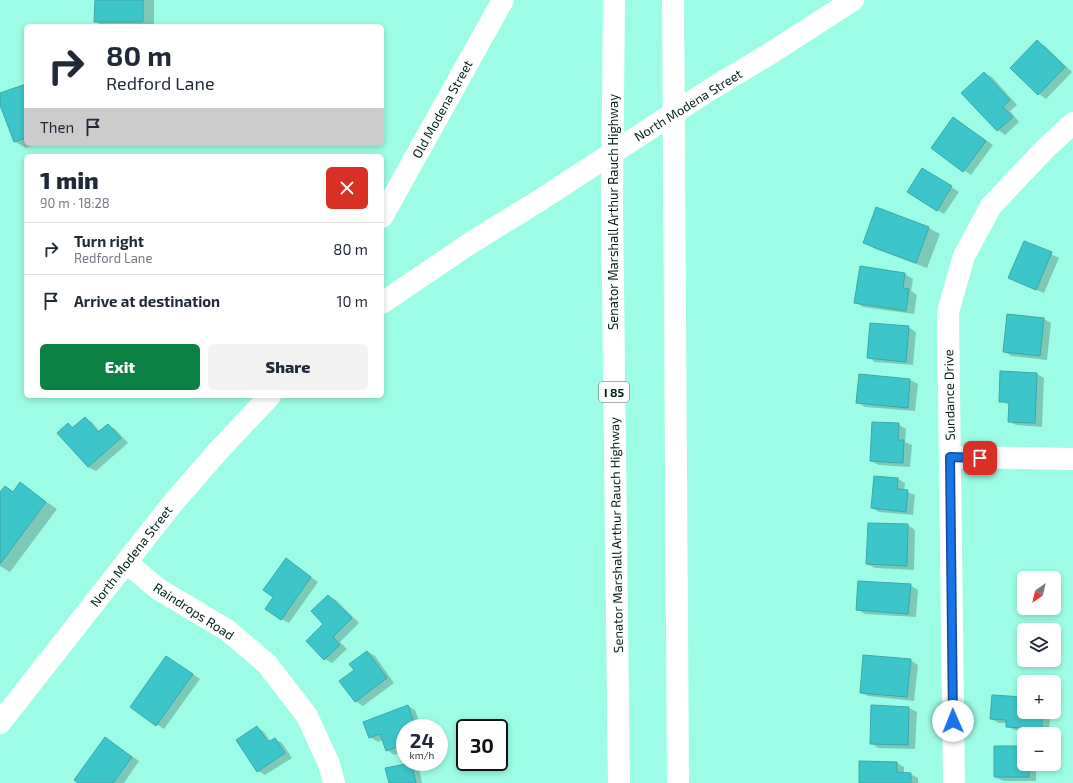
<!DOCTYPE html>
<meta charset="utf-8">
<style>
:root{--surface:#fff;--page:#f2f2f3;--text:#1f2937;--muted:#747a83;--line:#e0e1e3;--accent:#0b8043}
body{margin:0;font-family:"Exo 2",sans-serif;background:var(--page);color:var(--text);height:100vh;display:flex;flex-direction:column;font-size:15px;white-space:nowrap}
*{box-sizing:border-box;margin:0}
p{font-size:13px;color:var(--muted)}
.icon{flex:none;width:22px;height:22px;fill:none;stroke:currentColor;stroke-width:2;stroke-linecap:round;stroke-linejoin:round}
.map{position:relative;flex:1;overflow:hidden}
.panel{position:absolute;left:24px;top:154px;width:360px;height:244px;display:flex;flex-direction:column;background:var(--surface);border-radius:6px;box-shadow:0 2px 6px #0003}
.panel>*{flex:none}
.hud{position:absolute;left:24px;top:24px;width:360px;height:122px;border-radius:6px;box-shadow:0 2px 6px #0003;background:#fff;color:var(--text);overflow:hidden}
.needle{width:26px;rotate:214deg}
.fabs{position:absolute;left:1017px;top:571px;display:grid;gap:8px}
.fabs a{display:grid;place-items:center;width:44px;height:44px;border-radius:6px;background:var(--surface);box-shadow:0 2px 6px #0003;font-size:20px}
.speed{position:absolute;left:396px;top:719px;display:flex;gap:8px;font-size:20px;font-weight:700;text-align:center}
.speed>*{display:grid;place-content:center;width:52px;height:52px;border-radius:50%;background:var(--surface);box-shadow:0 2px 6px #0003;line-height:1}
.speed small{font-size:10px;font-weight:400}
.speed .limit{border:2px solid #111;border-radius:6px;background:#fff;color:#111}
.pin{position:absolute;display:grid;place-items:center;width:34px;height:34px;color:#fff;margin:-17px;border-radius:8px;box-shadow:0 2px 6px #0006}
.me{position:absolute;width:44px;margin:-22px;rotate:359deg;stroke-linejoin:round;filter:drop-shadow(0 0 3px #0008)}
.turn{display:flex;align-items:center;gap:14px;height:84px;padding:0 16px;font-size:18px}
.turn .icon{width:52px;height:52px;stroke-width:2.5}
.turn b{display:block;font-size:28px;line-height:34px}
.then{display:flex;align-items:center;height:38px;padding:0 16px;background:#0003;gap:8px;font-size:15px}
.round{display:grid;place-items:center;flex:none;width:42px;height:42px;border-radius:6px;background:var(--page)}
.summary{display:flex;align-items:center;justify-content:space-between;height:68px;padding:0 16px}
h1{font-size:24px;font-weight:800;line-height:30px}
.cta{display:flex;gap:8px;margin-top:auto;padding:8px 16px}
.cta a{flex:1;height:46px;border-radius:6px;background:var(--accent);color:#fff;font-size:16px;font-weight:800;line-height:46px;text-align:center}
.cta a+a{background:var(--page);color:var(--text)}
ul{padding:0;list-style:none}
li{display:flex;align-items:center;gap:12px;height:52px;padding:0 16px;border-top:1px solid var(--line)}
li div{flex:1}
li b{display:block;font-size:15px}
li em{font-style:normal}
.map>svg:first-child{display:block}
</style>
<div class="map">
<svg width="1073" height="783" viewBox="0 0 1073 783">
<rect width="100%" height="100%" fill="#9dfce5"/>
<path fill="#0003" d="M96,0H154V26H103L95,21Z
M1037,42L1045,46L1072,72L1046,99L1039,94L1012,68Z
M984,73L992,77L1017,105L1010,111L1019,122L1005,135L998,130Z
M26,85V144H37L26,148L14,141L0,102V94Z
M954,118L993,145L971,175L932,148Z
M930,173L959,192L944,214L937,210Z
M877,208L929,228L940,234L927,268L875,249L864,242Z
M1025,242L1059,258L1044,293L1017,282Z
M861,268L905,274L913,279L911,291L917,295L914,314L863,307L855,302Z
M1008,315L1044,319L1051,323L1047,360L1011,356L1004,351Z
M908,327L916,332L913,365L875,362L868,357Z
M1037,374L1044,378L1042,427L1016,425L1009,421L1010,405L1000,401Z
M859,376L910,380L918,384L915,411L865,407L857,402Z
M85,418L92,422L100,432L108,425L115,429L128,443L96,471L88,467L68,424L74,428Z
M898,424L906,429L905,442L912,445L910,467L879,465L871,461Z
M898,479L905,483L904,491L915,495L913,515L879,512L872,508Z
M20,484L57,509L10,572L0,566V494L5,487L14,492Z
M908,525L915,530L914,570L875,568L867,564Z
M294,564L318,582L289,623L281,619L275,597Z
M910,585L918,590L916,617L865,614L857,609Z
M329,596L336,600L359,623L340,642L347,649L332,663L325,659L307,641L325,624Z
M368,652L375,656L394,683L363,706L355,701V670Z
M167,657L200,679L164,729L131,707Z
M910,660L918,665L914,701L868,696L861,692Z
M1024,698V712H1050L1049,732L1014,730L1007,726V723H999L991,719Z
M408,706L415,710L422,728H405V751L394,755L387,750L383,740L378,742L370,737Z
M872,706L909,708L917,712L915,749L878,748L871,743Z
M257,727L264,732L271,742L275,739L282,743L292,758L265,775L258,771Z
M112,743L139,761L124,783H79Z
M1024,747V764H1036V781H1003L995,777Z
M897,763L904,767V774H910L918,778V783H860Z
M411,764L419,768L422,783H390L387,769Z"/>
<path fill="#3dc6c9" stroke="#3ca8aa" d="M95,0H143V22H94Z
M1037,40L1065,67L1038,95L1010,68Z
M984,72L1010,100L1003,107L1013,117L997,131L961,93Z
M26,84V138L14,142L0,105V93Z
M953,117L986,141L963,172L931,148Z
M922,168L952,186L937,211L907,192Z
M876,207L929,227L916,263L863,243Z
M1024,241L1052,252L1036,290L1008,278Z
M860,266L905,273L903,288L909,289L906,311L854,303Z
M1007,314L1044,318L1040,356L1003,352Z
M870,323L909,326L906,362L867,358Z
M1000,371L1037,373L1035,423L1008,422L1009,402H999Z
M859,374L910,379L908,408L856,403Z
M85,417L98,432L108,424L121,438L88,467L57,433L68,423L72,428Z
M872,422L899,423L898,440H904L903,463L870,461Z
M874,476L898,478L897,489L908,490L906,512L871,508Z
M20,482L46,502L0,564V492L5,486L13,492Z
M868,523L908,524L907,566L866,564Z
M286,558L311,577L281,620L265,609L273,597L263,590Z
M858,581L911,584L908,614L856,610Z
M328,595L352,618L333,637L340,645L324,660L306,641L323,624L311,611Z
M367,651L387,678L355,702L339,681L354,670L349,664Z
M863,655L911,659L907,697L860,693Z
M166,656L193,674L156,726L130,707Z
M992,695L1024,697V712H1042V729L1006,727V720L990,719Z
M408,705L416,728H405V744L386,751L380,734L369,738L363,722Z
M871,705L909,707L908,745L870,744Z
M257,726L268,742L275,738L285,753L257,772L236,740Z
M105,737L132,757L113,783H78L74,780Z
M994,746H1024V764H1029V777H994Z
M859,761L897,762V772L911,773V783H859Z
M411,763L416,783H389L385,768Z"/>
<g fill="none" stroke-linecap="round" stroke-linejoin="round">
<path stroke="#fff" stroke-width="22" d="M382,217L503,0
M382,303L472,242L534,204L711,89L771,53L853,0
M950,457L1073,459
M126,562L158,589L227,630L267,664L307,716L329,764L334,783
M0,723L172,504L219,450L270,396
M954,783L948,312L964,256L991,206L1045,149L1073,123"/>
<path stroke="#fff" stroke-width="22" d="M614,0L612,203L619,783
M673,0L678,783"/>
</g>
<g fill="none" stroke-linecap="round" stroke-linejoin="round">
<g stroke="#114b97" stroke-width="10">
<path id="route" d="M953,721L950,457L980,458"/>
</g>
<use href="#route" stroke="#1a73e8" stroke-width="7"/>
</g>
<g text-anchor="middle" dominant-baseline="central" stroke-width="3" stroke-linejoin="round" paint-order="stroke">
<rect fill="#fff" stroke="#4e635f" stroke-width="1" x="599" y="382" width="30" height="20" rx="3"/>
<g font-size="12" font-weight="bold" fill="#02201a">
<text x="614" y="392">I 85</text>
</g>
<g font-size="13" fill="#02201a" stroke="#fff">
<text transform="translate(688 105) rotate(-32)">North Modena Street</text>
<text transform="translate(442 109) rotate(-61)">Old Modena Street</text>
<text transform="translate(613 212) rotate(-90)">Senator Marshall Arthur Rauch Highway</text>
<text transform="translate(949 395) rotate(-91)">Sundance Drive</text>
<text transform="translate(616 535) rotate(-91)">Senator Marshall Arthur Rauch Highway</text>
<text transform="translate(131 556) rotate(-52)">North Modena Street</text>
<text transform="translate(194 611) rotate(33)">Raindrops Road</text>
</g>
</g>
</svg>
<div class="fabs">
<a><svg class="needle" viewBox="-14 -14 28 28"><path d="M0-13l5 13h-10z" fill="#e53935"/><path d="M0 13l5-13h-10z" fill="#747a83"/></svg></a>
<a><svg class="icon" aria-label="layers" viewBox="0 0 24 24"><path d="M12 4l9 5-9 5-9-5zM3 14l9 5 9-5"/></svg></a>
<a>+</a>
<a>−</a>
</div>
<div class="speed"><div>24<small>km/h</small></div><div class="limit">30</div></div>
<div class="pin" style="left:980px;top:458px;background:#d93025"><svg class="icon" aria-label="arrive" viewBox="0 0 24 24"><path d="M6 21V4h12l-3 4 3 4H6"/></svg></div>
<svg class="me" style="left:953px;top:721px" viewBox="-20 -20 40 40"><circle r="19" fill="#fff"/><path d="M0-13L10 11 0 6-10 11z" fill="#1a73e8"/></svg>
<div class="hud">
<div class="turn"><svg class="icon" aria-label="right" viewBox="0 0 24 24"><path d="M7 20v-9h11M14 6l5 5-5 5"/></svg><div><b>80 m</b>Redford Lane</div></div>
<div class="then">Then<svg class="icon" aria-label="arrive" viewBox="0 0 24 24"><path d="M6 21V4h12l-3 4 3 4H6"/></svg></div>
</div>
<section class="panel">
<div class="summary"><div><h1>1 min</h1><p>90 m · 18:28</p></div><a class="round" style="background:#d93025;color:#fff"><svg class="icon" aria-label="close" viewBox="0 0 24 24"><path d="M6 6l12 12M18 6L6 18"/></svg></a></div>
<ul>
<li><svg class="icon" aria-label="right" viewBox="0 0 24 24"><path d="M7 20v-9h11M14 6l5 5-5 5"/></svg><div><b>Turn right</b><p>Redford Lane</p></div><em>80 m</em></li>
<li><svg class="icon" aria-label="arrive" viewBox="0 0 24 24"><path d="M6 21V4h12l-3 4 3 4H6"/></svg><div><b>Arrive at destination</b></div><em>10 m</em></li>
</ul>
<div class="cta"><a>Exit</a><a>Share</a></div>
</section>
</div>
